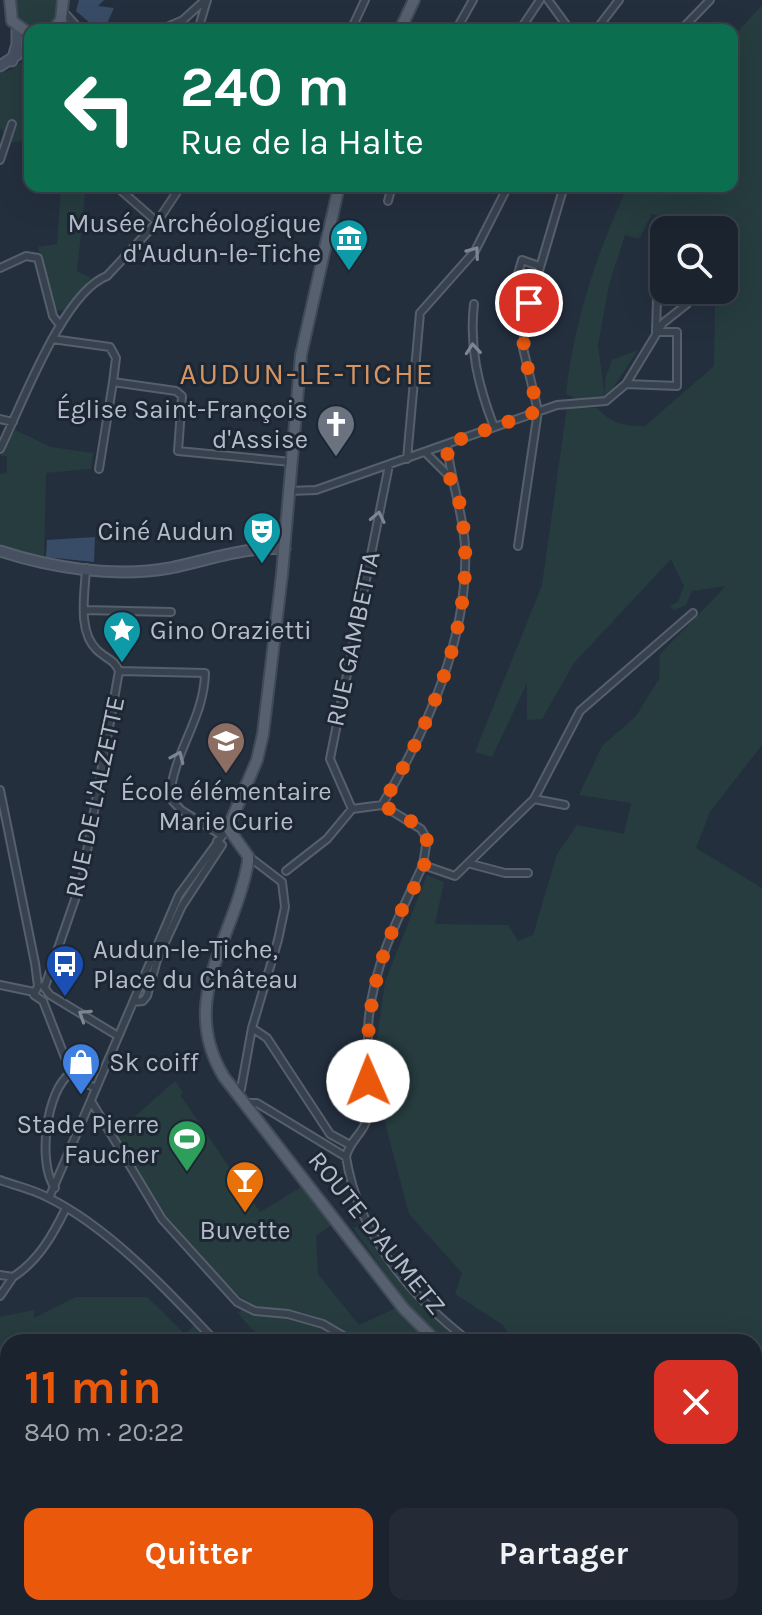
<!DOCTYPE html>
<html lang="fr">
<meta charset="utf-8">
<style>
:root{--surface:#1b232e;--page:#242b36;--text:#f1f3f6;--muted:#a0a4aa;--line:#39404a;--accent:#ea580c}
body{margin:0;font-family:Karla,sans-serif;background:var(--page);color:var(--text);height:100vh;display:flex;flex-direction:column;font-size:30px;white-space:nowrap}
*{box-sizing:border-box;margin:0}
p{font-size:26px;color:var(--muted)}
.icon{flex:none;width:44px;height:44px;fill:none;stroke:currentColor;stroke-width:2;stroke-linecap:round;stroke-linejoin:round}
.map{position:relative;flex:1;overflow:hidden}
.side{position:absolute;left:0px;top:1334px;width:762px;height:282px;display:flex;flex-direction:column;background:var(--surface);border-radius:24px 24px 0 0;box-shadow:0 8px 32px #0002,0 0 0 2px var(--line)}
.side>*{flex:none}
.hud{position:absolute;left:24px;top:24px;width:714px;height:168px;border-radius:16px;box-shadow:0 8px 32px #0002,0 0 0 2px var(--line);background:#0b6e4f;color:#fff;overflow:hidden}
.buttons{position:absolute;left:650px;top:216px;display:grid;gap:16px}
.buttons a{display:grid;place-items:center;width:88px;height:88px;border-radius:16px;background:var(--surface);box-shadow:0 8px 32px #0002,0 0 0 2px var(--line);font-size:40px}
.pin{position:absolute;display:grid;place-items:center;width:68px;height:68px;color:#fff;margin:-34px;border:4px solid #fff;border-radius:50%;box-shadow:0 2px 8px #0007}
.me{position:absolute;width:88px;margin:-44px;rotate:359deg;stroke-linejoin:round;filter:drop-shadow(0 0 6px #0008)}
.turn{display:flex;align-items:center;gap:28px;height:168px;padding:0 24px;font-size:36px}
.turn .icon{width:104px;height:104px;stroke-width:2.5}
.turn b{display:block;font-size:56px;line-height:68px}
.round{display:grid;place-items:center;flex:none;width:84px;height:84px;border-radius:16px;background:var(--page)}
.summary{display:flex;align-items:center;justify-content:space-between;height:136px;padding:0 24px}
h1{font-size:48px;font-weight:700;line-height:60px;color:var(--accent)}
.action{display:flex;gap:16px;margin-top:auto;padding:16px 24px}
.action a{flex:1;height:92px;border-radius:16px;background:var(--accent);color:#fff;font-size:32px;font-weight:700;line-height:92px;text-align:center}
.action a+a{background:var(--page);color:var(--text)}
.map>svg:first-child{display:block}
</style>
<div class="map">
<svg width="762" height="1615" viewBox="0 0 762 1615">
<rect width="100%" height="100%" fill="#242f3e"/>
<path fill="#263c3f" d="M16,0H57V16L46,28L23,26L14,11Z
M762,5V745L710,812L696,848L762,888V1615H0V1317L34,1310V1318L76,1297H147L185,1334L198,1322L216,1342H8V1608H754V1342H513L503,1325L455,1294L462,1273L409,1214L384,1119L375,1053L385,982L427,875L444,882L435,924L508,925L518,941L533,935L557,854L577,825L624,834L631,803L579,795L602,746L636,716L659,679L660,654L726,586L692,591L686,605L674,610L670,606L678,602L684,586L671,559L574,663L542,719L527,720V683L492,757L475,752L542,585L567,407L597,408C611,424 625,426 645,426L714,366L715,305L687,304L689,290H724V230H700L701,226L652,214L639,239L625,235L609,284L598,345L605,397V379L612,360L638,350L606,399L579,400L566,394C573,324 598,249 628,186H732V38Z
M30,55V139L11,143L0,128V73L13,69Z
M61,186H86L77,271L91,278L64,311L55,310L38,247L57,244Z
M15,430L51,447L93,453L91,469L46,473L44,558L0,544V474L7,473V456H1Z
M175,1081L183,1092L181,1096L260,1212L303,1186L333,1224L316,1236L318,1274L359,1325L407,1303L353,1228L358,1226C391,1270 422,1308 466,1342H370L340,1331L348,1342H327L300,1335L297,1342C264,1342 258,1338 238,1313L244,1308L324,1324L325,1320L301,1312L256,1306L237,1295L167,1217L115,1136L125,1130L124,1119H132Z"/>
<path fill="#394c67" d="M79,0H104L98,6L114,8L105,28L90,23L76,11Z
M95,537L94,562L46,557L47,540Z"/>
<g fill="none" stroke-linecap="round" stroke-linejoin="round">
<g stroke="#565f6c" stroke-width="10">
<path id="minor" d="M548,0L570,30
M64,12L80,30
M160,30L183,20L205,0
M198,30L207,0
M351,30L365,0
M456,30L473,0
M520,30L540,0
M596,30L619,0
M681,30L710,0
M0,160L12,124
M116,186L157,222
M388,201L392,186
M0,268L26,256L38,258L53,316L59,324
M529,303L511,298L522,260L539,266
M474,304C469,348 478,385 494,427
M52,339L110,347L116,358L113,382L176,391L182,396L178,451L291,462
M626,384L677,386V332H656L658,266
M0,419L13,422
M0,449C21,407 63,292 107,276L157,222L181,186
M425,452L449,476
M407,459L420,313L475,251L508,186
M99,469L113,382
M289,491L316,490L557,405L606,401L626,384L663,323L687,304L689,290
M518,546L538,411L523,348L526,315L564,186
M84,610L171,612
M119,671L205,673C204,720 173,751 170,798L181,810L221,835
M0,790L35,963L38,986L34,995L43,1001
M534,799L565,805
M382,805C428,728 469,637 465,546C463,511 450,479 447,444
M352,809L330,759L389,465
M471,864L505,873H528
M423,865C400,914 375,961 369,1016C365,1048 373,1082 368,1114C366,1132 349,1140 346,1157C359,1236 409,1295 470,1342
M286,871L327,839L352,809L382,805L421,829L427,839L423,865L455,876L534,799L580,711L693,613
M0,985L34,992
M43,986L50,995L118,1036
M45,986L82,879L119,671C115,660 105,658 97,650C77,631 85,593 86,568
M43,1001L71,1073L77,1080L96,1088
M133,1002L143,1001L147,996L157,960L182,906L222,845L217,841
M252,1028L267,1038L330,1134L350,1145
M236,1092L241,1089L252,1028L278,940L285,907L282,882L248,856
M91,1101L162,1219L237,1302L255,1311L288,1314L323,1324L354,1342
M245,1103H257L346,1157
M0,1180C16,1186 32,1189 47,1197C109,1227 169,1292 216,1342
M55,1188C37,1164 46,1089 71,1073
M49,1198L179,895L228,828
M0,1275L13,1277C38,1261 53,1235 66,1208
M0,1296L13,1277"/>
</g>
<g stroke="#565f6c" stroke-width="13">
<path id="secondary" d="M12,61L17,44V27
M0,66L30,46
M0,551C52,568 115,578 170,568C209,560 245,546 285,549"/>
</g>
<g stroke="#414a57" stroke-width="14">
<path id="primary" d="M10,0L12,21L30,34
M53,30L61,20L63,0
M400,30L414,0
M339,186L301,355L282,574L263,734L257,760L228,828L248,856V862C234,939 177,1000 224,1077L404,1309L437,1342
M713,1615L715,1608"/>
</g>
<use href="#minor" stroke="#38414e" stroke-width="6"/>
<use href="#secondary" stroke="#465061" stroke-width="9"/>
<use href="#primary" stroke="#56606e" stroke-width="10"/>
</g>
<defs><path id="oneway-chevron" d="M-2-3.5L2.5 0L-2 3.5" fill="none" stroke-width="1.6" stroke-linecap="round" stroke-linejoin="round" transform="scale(2)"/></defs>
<g stroke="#7c8592">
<use href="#oneway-chevron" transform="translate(474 252) rotate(-54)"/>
<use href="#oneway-chevron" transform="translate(473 349) rotate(-95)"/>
<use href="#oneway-chevron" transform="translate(378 517) rotate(-78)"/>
<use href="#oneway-chevron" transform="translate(178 757) rotate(-66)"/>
<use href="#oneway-chevron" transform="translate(84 1015) rotate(-147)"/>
</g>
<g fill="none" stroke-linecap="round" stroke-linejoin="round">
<path stroke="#ea580c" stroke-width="14" stroke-dasharray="0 25.2" d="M368,1081C365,1023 374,970 398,918C407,897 434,862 426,837C422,824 394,812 382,805C428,727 469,638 465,546C464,531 462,512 458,497C456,490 451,482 449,475C447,465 448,454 447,444L538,411L523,348L529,303"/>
</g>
<defs>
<g id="museum-pin" transform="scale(2)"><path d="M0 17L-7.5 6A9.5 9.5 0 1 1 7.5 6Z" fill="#0f9aa8" stroke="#1d2633"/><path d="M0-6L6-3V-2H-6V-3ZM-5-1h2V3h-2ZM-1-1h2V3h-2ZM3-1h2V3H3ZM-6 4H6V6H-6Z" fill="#fff"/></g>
<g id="church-pin" transform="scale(2)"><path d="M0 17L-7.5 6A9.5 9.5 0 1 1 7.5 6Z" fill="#6b7280" stroke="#1d2633"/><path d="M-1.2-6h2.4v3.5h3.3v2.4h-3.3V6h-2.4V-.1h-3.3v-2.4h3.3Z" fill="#fff"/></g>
<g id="theatre-pin" transform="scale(2)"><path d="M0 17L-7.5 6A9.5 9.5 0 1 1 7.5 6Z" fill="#0f9aa8" stroke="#1d2633"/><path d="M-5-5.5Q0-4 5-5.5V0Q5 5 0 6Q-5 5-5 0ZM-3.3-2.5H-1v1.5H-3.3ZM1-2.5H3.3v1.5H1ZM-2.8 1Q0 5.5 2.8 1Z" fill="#fff"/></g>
<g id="sight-pin" transform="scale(2)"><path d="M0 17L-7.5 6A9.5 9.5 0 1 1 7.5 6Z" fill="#0f9aa8" stroke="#1d2633"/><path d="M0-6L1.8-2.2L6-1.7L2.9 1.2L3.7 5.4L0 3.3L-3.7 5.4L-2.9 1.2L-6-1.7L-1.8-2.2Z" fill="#fff"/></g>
<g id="school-pin" transform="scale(2)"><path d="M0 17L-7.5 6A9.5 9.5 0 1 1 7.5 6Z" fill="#8d6e63" stroke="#1d2633"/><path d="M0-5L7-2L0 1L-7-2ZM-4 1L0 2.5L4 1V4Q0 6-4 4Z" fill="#fff"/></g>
<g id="bus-pin" transform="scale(2)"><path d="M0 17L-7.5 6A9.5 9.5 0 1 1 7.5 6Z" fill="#1a4fb4" stroke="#1d2633"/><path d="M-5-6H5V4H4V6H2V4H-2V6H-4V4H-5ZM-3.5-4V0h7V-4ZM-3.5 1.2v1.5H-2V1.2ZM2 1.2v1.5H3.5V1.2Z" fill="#fff"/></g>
<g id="shop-pin" transform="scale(2)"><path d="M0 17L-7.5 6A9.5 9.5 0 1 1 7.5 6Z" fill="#3f7fe0" stroke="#1d2633"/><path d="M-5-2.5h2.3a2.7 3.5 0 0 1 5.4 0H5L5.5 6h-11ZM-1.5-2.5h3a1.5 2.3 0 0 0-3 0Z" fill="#fff"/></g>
<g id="stadium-pin" transform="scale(2)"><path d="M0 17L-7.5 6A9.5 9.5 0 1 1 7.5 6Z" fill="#2e9e5b" stroke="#1d2633"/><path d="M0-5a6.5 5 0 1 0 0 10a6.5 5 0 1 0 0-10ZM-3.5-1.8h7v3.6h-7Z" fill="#fff"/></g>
<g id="bar-pin" transform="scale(2)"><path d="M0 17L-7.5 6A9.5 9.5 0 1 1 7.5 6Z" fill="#e8710a" stroke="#1d2633"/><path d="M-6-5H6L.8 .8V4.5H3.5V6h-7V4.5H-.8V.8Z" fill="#fff"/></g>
</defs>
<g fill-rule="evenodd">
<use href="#museum-pin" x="349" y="238"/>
<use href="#church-pin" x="336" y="424"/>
<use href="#theatre-pin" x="262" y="531"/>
<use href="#sight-pin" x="122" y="630"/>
<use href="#school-pin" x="226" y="741"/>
<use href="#bus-pin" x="65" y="964"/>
<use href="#shop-pin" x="81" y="1062"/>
<use href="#stadium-pin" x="187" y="1139"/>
<use href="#bar-pin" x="245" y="1180"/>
</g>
<g text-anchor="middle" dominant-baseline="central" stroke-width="6" stroke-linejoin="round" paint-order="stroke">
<g font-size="26" fill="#b4bcc9" stroke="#1d2633" text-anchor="end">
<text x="321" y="223">Musée Archéologique<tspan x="321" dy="30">d'Audun-le-Tiche</tspan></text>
<text x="308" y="409">Église Saint-François<tspan x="308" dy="30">d'Assise</tspan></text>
<text x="234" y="531">Ciné Audun</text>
<text x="150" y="630" text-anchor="start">Gino Orazietti</text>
<text x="226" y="791" text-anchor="middle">École élémentaire<tspan x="226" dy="30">Marie Curie</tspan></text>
<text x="93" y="949" text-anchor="start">Audun-le-Tiche,<tspan x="93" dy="30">Place du Château</tspan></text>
<text x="109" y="1062" text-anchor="start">Sk coiff</text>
<text x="159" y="1124">Stade Pierre<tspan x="159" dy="30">Faucher</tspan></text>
<text x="245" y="1230" text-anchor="middle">Buvette</text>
</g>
<g font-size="26" fill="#b4bcc9" stroke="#1d2633">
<text transform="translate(353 639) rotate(-78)">RUE GAMBETTA</text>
<text transform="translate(95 797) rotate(-78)">RUE DE L'ALZETTE</text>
<text transform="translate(377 1233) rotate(51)">ROUTE D'AUMETZ</text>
</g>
<g font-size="30" letter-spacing="2" fill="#d59563" stroke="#1d2633">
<text x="307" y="374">AUDUN-LE-TICHE</text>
</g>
</g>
</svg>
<div class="buttons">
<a><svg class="icon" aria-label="search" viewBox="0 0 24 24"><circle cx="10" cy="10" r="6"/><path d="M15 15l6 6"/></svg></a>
</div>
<div class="pin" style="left:529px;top:303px;background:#d93025"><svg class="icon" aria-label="arrive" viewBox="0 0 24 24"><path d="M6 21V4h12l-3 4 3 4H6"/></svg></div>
<svg class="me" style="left:368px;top:1081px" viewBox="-20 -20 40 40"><circle r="19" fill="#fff"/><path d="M0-13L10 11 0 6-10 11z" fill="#ea580c"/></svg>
<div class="hud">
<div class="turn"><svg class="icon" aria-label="left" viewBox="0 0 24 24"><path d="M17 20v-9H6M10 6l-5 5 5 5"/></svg><div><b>240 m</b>Rue de la Halte</div></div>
</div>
<section class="side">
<div class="summary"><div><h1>11 min</h1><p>840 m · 20:22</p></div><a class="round" style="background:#d93025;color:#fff"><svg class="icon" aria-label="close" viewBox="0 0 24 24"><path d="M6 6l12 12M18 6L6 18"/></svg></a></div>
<div class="action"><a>Quitter</a><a>Partager</a></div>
</section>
</div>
